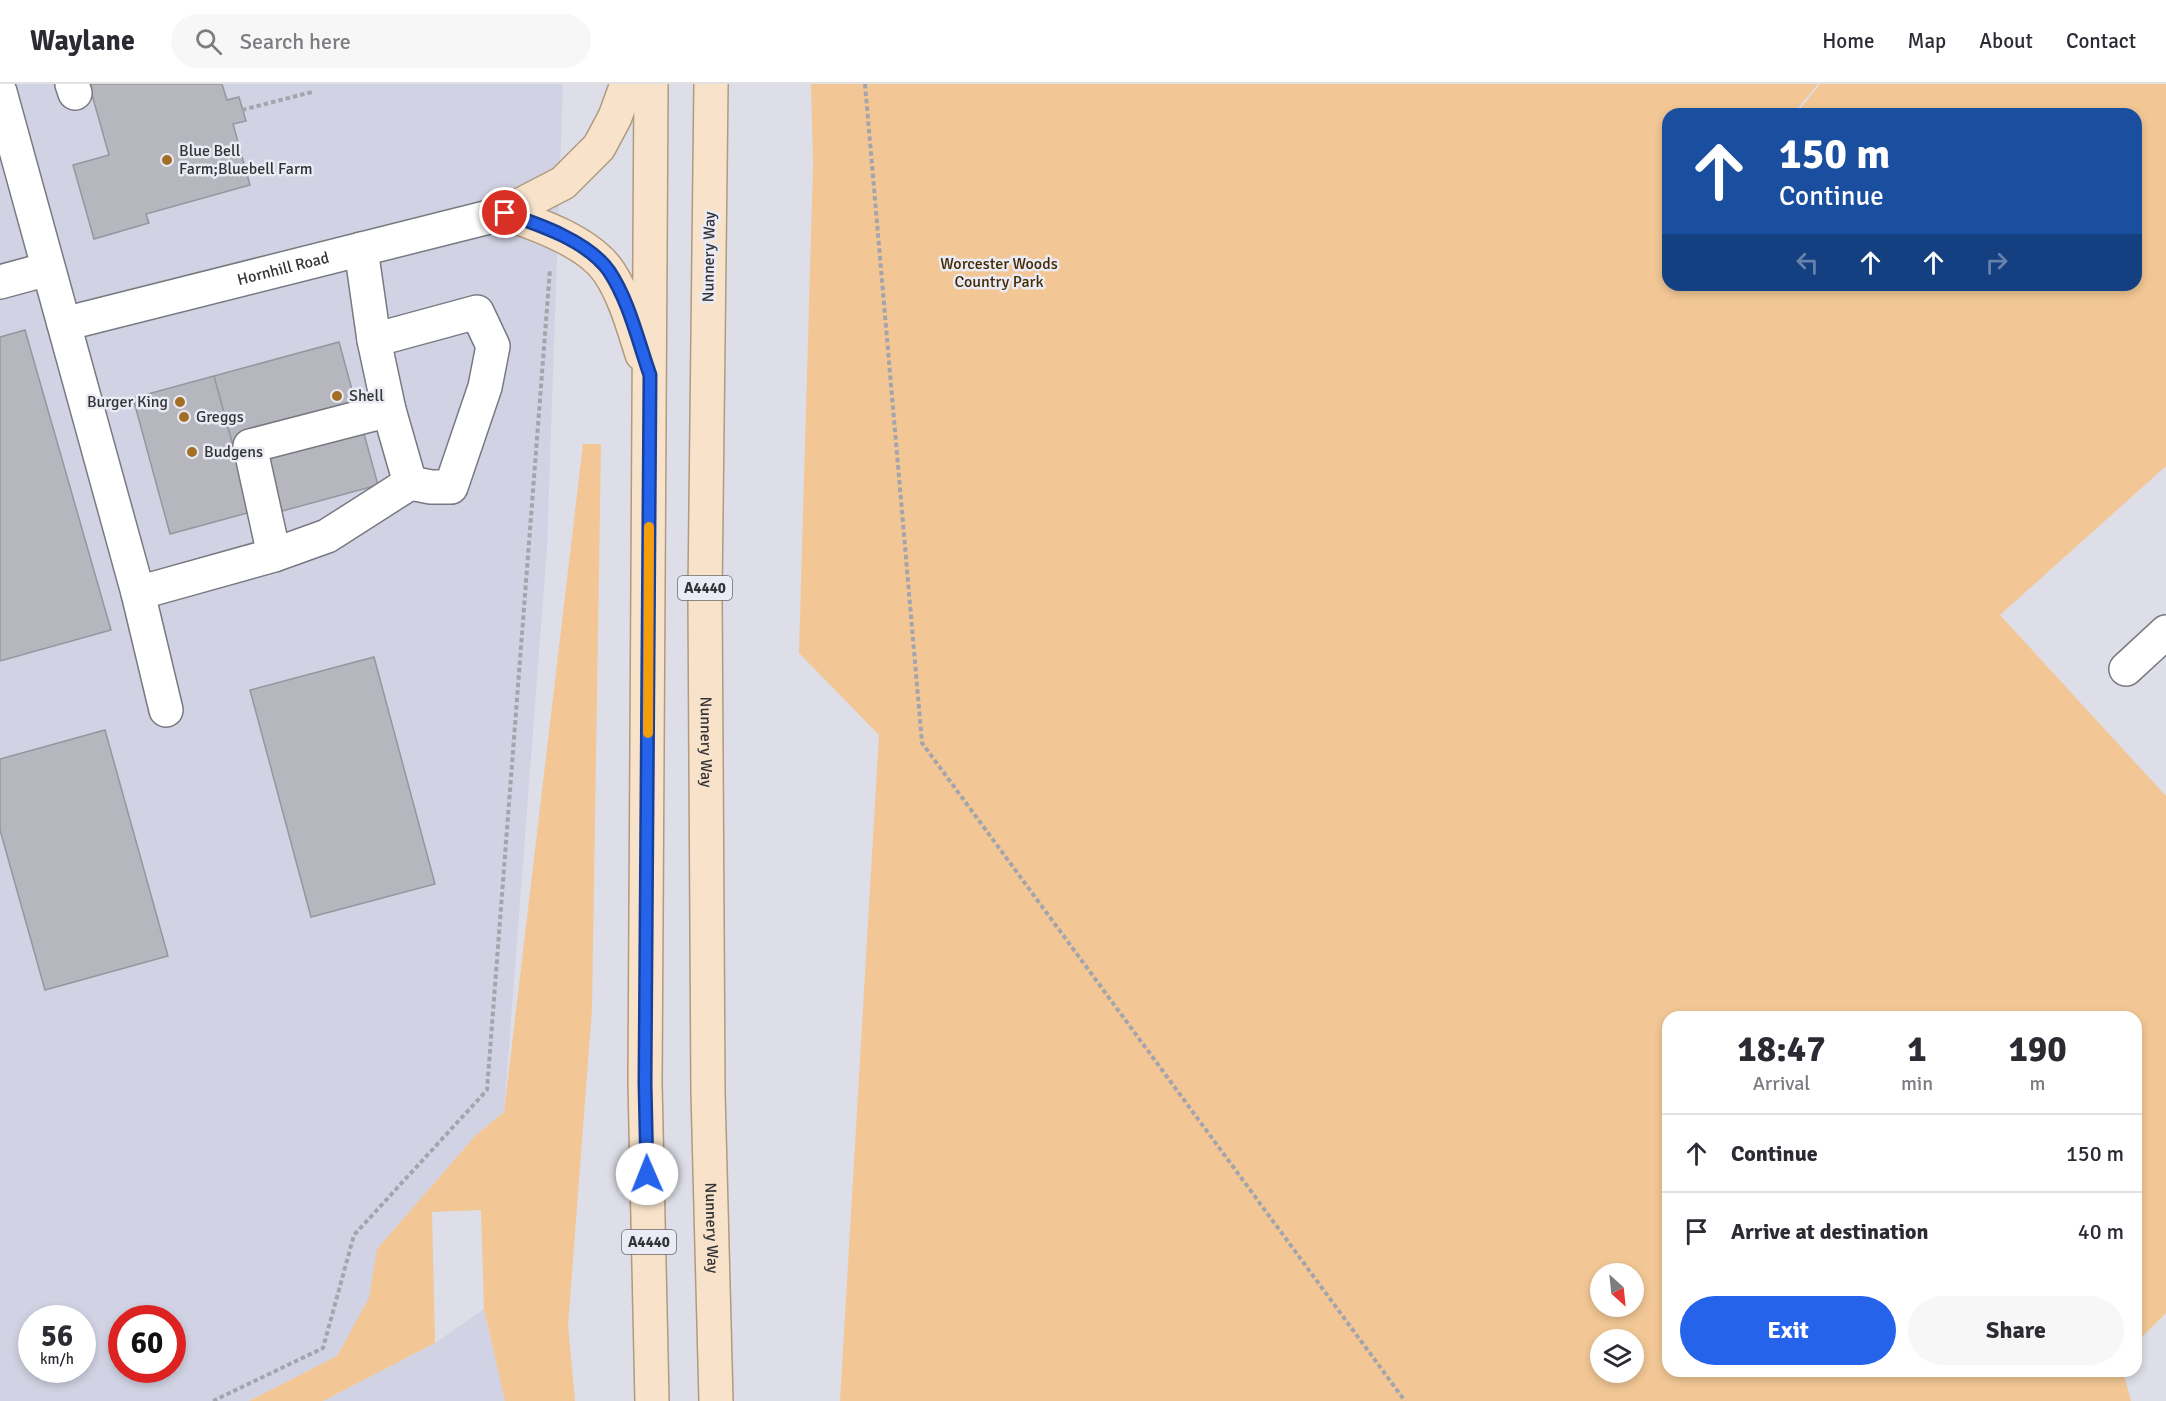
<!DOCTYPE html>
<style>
:root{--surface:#fff;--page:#f7f7f7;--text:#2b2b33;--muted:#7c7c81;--line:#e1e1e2;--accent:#2563eb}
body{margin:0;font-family:Signika,sans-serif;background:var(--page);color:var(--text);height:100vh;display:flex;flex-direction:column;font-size:22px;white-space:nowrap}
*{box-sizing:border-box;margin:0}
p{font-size:20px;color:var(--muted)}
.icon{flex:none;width:33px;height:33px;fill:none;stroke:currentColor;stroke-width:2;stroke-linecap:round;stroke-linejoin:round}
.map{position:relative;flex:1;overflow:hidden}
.panel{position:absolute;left:1662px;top:927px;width:480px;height:366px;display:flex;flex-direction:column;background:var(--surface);border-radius:18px;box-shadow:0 3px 9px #0003}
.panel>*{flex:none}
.banner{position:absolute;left:1662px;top:24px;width:480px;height:183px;border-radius:18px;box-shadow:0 3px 9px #0003;background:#1a4fa0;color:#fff;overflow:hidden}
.needle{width:39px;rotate:153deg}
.controls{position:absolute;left:1590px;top:1179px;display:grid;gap:12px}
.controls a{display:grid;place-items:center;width:54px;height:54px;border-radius:50%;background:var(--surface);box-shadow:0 3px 9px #0003;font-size:30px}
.speed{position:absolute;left:18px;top:1221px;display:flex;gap:12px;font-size:30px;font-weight:700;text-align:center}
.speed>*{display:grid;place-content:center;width:78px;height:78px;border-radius:50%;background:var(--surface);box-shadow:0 3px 9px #0003;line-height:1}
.speed small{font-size:15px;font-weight:400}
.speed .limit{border:9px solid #d22;background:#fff;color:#111}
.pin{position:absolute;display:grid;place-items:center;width:51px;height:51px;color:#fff;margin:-26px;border:3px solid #fff;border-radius:50%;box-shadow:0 2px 6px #0007}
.me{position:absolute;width:66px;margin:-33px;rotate:359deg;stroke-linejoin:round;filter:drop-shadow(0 0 4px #0008)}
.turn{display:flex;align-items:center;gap:21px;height:126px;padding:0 18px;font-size:27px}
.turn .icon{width:78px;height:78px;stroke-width:2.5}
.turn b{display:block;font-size:42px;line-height:51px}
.lanes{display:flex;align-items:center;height:57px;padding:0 18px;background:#0003;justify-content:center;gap:30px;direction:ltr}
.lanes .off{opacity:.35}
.eta{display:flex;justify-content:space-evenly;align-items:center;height:102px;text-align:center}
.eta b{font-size:36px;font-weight:700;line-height:42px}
.primary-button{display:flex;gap:12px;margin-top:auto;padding:12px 18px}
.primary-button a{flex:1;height:69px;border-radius:36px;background:var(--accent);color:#fff;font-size:24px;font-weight:700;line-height:69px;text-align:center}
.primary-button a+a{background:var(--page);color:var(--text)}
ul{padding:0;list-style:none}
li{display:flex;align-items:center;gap:18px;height:78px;padding:0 18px;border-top:2px solid var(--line)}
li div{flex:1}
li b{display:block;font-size:22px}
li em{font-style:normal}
header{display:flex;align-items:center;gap:36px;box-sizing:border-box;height:84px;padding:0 30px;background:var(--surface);border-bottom:2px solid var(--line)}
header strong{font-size:28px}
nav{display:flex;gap:33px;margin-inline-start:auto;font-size:21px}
.search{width:420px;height:54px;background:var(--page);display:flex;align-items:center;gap:15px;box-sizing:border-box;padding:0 21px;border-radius:33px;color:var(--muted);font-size:22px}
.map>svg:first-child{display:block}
</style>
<header>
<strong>Waylane</strong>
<div class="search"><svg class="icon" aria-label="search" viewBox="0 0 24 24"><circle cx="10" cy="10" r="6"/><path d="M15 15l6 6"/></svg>Search here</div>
<nav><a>Home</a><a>Map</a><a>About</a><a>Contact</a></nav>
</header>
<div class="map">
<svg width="2166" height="1317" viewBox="0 0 2166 1317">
<rect width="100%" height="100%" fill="#dddee7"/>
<path fill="#d1d2e3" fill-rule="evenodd" d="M0,0H563L547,463L504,1028L475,1052L377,1165L384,1226L337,1272L249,1317H0ZM32,1234H82V1286H32ZM122,1234H172V1286H122Z
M484,1225L505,1317H323L435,1259Z"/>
<path fill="#f2c795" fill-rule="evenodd" d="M811,0H1818L1793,30H1668V190L1660,202L1668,192V201H2136V30H1796L1820,0H2166V382L2000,531L2166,712V1229L2136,1259V933H1668V1287H2123L2131,1317H840L879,651L799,569L813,81ZM1600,1190H1634V1222H1600ZM1600,1256H1634V1288H1600Z
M583,360H601L592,925L568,1242L575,1317H505L484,1225L481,1126L432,1128L435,1259L323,1317H249L337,1272L369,1214L377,1165L475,1052L504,1028Z"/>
<path fill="#b5b6be" stroke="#95969e" stroke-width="1.5" d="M89,0H222L227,16L239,13L246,37L233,40L250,101L146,130L149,139L94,155L73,81L109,71Z
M25,246L111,546L0,577V253Z
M339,258L378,401L253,435L214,292Z
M214,292L251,428L170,450L133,314Z
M374,573L435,800L311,833L250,606Z
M105,646L168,872L45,906L0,746V675Z"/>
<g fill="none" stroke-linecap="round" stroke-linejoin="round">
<g stroke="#787981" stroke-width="36">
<g id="minor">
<path d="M72,0L75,9"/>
<path d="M0,8L138,509L166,626"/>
<path d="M0,198L48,185"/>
<path id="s1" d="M64,240L505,129"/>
<path d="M374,256L477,228L493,262L485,303L451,403H431L410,399"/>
<path d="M274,471L250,362L389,326"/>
<path d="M138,509L274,471L327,452L410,399L389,326L374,256L361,165"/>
<path d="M2126,585L2166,548"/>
</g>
</g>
<g stroke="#b09a80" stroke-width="36">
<g id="major">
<path d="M651,0L645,999L652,1317"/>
<path id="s2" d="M711,0L705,509L708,1008L716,1317"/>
<path d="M505,129C537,140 589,158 609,188C625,212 633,242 642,270"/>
<path d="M505,129L563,99L599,63L615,33L627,0"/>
</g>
</g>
<path stroke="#a4a5ac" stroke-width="4" stroke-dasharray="4.5 3" stroke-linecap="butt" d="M865,0L922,659L1405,1317
M242,26L312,8
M213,1317L323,1264L354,1151L487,1006L550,185"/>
<use href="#minor" stroke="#fff" stroke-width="33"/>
<use href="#major" stroke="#f8e3ca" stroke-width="33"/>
</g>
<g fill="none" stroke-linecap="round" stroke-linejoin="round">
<g stroke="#184099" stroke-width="15">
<path id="route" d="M505,129C538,140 588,157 609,187C629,217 638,257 650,291L645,999L647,1090"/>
</g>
<use href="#route" stroke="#2563eb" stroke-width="10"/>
<path stroke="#f59e0b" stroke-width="10" d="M648,649L649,443"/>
</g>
<g fill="#a36f27" stroke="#eaebf4" stroke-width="2">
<circle cx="167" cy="76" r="6"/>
<circle cx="337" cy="312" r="6"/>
<circle cx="180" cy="318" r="6"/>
<circle cx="184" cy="333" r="6"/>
<circle cx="192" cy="368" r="6"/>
</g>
<g text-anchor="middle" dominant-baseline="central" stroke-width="5" stroke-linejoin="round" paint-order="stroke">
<g fill="#eaebf4" stroke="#6a6b70" stroke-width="1.5">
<rect x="678" y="492" width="54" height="24" rx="4.5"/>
<rect x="622" y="1146" width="54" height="24" rx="4.5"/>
</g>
<g font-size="15" font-weight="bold" fill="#333437">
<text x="705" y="504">A4440</text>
<text x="649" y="1158">A4440</text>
</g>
<g font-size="16" fill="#333437" stroke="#eaebf4" text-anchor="start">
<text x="179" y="67">Blue Bell<tspan x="179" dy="18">Farm;Bluebell Farm</tspan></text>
<text x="349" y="312">Shell</text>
<text x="168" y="318" text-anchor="end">Burger King</text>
<text x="196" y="333">Greggs</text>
<text x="204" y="368">Budgens</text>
</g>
<g font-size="16" fill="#333437" stroke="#eaebf4">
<text transform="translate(709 173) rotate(-89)">Nunnery Way</text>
<text stroke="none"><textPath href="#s1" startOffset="226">Hornhill Road</textPath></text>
<text stroke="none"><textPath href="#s2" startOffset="658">Nunnery Way</textPath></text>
<text stroke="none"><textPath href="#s2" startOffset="1144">Nunnery Way</textPath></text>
</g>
<g font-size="16" fill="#452900" stroke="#eaebf4">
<text x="999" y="180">Worcester Woods<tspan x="999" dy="18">Country Park</tspan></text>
</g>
</g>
</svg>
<div class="controls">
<a><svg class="needle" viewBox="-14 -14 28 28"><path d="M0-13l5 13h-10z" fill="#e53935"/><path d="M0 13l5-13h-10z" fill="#7c7c81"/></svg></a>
<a><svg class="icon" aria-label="layers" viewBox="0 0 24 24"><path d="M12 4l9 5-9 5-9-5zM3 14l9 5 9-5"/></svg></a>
</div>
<div class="speed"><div>56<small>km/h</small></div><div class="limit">60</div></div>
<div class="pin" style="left:505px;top:129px;background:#d93025"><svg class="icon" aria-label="arrive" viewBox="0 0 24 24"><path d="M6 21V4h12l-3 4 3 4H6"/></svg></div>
<svg class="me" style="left:647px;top:1090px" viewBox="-20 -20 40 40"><circle r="19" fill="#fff"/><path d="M0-13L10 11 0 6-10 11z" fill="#2563eb"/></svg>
<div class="banner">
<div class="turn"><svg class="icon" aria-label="ahead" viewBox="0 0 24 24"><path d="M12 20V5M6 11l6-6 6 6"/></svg><div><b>150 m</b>Continue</div></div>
<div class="lanes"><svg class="icon off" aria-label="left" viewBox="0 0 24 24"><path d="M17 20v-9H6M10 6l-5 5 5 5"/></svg><svg class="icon" aria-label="ahead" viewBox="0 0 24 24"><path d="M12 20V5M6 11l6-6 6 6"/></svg><svg class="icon" aria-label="ahead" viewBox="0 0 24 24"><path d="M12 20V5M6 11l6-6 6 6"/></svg><svg class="icon off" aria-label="right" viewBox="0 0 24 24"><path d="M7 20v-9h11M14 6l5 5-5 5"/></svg></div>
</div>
<section class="panel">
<div class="eta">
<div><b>18:47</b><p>Arrival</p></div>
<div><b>1</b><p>min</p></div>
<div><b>190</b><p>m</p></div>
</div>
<ul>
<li><svg class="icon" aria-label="ahead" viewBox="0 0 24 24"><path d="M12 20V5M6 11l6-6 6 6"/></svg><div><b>Continue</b></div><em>150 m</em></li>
<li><svg class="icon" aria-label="arrive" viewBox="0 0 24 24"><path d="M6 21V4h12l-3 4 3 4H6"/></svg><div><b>Arrive at destination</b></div><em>40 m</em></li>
</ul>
<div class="primary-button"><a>Exit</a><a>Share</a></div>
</section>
</div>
